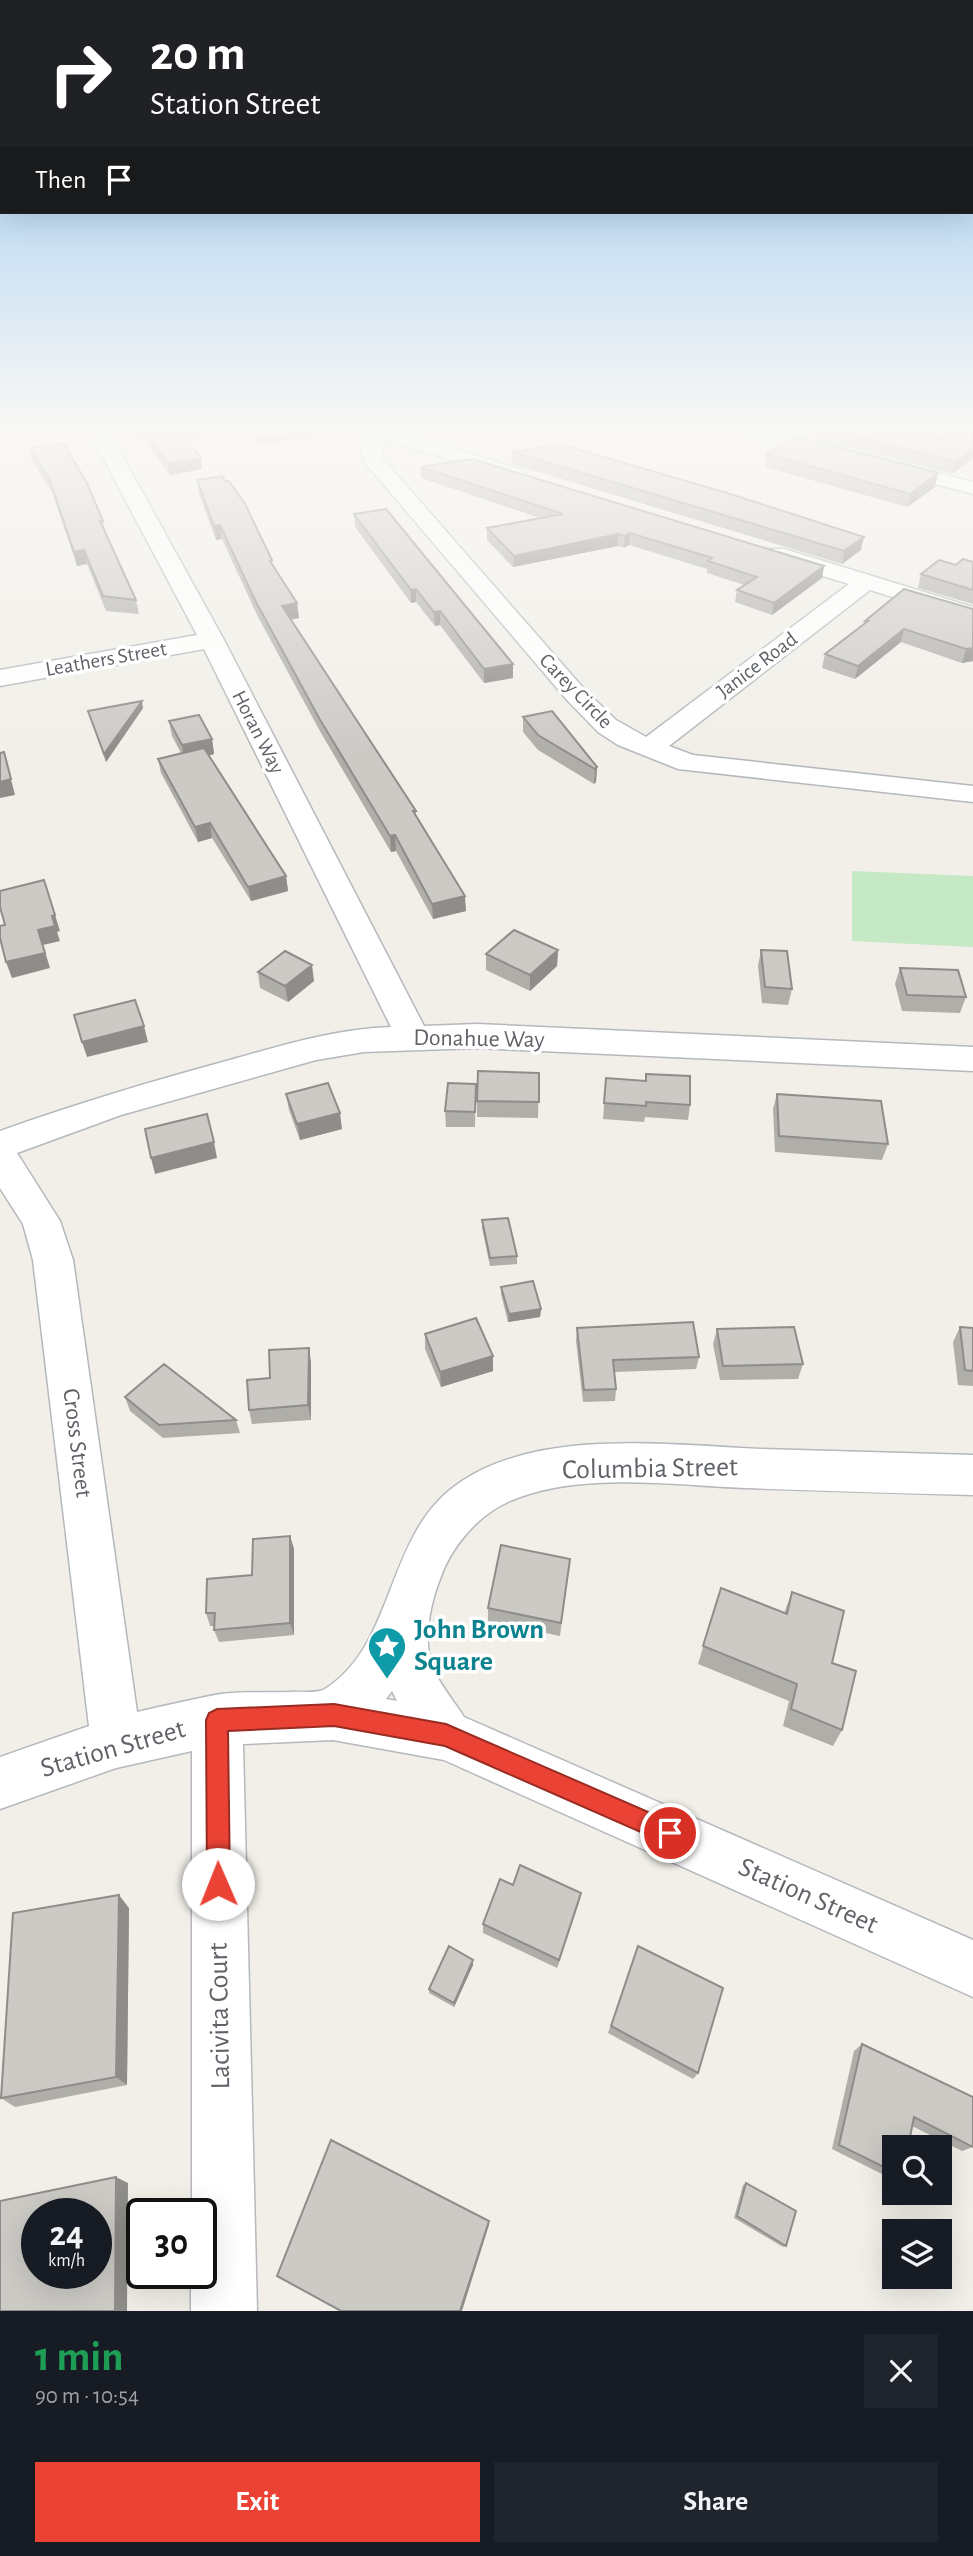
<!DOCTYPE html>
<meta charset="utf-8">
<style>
:root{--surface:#171b24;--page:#20242c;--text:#f1f3f6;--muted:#9ea1a6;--accent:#ea4335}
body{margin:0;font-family:"Alegreya Sans",sans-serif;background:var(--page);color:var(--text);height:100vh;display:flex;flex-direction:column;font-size:26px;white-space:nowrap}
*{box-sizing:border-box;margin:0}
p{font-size:23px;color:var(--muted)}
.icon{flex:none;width:38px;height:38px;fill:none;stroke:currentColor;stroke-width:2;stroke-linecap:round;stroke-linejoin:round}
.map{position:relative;height:2311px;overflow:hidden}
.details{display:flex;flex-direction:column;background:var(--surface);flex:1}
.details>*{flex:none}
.top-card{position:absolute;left:0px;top:0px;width:973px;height:214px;box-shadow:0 7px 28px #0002;background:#202124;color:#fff;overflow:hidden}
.tools{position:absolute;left:882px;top:2135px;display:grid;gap:14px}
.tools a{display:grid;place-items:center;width:70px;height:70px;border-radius:0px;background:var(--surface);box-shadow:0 7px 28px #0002;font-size:35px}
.speed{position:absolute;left:21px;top:2198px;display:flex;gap:14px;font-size:35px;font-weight:700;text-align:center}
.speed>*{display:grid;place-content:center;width:91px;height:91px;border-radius:50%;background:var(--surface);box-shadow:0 7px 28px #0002;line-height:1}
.speed small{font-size:18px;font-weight:400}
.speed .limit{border:4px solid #111;border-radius:10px;background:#fff;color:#111}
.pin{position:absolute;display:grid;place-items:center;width:60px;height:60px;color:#fff;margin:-30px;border:4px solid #fff;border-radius:50%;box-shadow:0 2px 7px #0007}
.me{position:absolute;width:77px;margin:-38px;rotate:359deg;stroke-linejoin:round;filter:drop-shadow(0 0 5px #0008)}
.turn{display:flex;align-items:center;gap:24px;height:147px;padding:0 35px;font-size:32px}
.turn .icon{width:91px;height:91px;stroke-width:2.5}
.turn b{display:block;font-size:49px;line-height:60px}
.then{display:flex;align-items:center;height:66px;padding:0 35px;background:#0003;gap:14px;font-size:26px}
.round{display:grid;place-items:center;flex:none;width:74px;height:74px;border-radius:0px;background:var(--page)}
.headline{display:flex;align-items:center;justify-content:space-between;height:119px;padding:0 35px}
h1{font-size:42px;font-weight:600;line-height:52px;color:#1e9e55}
.primary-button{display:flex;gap:14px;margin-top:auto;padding:14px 35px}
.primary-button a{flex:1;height:80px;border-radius:0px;background:var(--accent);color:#fff;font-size:28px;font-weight:600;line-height:80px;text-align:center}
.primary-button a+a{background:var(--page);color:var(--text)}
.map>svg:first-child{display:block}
</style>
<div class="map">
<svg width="973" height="2311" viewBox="0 0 973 2311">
<rect width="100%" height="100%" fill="#f1efe8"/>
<path fill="#c5e8c5" d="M852,871L973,876V947L852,941Z"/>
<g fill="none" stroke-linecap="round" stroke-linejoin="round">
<g stroke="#b5b8bc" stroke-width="3">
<path id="minor" d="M100,430H118L113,439L224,640L424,1026L477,1024L973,1047V1071L477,1048L364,1052L316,1060L121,1115L17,1153L60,1221L73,1260L137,1712C163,1706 189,1700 215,1695C238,1691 264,1693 289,1692C299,1691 316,1694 325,1689C398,1643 384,1531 462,1481C543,1428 669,1445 762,1449C832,1451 903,1453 973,1455V1495C897,1493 821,1491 745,1488C672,1485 576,1471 508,1502C477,1516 451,1547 440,1579C430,1605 422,1641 433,1668C440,1685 454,1701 464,1717L973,1940V1997L444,1760L333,1740L243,1744L257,2311H191V2273H201V2214H192V1751L116,1768L0,1809V1757L89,1726L33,1260L23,1224L0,1188V1131C76,1104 152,1081 230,1060C283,1045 335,1029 391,1027L204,649L0,686V670L197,635L93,439ZM392,1691L397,1701L386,1699Z
M364,430H392L523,470L526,474L523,478L516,480L387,440L381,453L383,459L585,690L616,720L646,737L849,584L768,559L765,554L768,549H784L973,607V622L870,590L669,746L693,755L973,786V802L678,769L618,745L598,732L567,700L367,465L361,453L371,435Z
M744,430H775L973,482V494L746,434Z"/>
</g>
<use href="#minor" fill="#fff" fill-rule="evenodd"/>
</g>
<path fill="#afaea9" d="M119,430H216L188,440L202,469L170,475L144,440Z
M247,430H314L315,436L259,445Z
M816,430H909L945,439L973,430V458L952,474L815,438Z
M29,448L103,521L105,531L136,600L139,614L106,611L87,564L77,566L52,492L33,462Z
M512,452L861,550L842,564L512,464Z
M767,454L935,487L907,507L765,467Z
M421,467L824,566L822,578L772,615L735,602L737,590L744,585L707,573V569L629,545L624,548L618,546L513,567L487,540V528L540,518L421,478Z
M197,480L272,560L273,566L299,618L291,619L416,811V817L466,911L433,919L396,851L391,852L321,733L258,617L222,539L216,540L199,494Z
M354,514L513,678L484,683L440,625L435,626L416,602L411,603L355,527Z
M973,562V604L918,588L921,574L956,565Z
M973,609V661L962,663L901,642L855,679L822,668L825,654L864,624L865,621Z
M143,708L106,762L88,711Z
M523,717L597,767L596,782L594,784L538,750L523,732Z
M169,721L212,739L214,754L208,756L286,876L288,891L251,901L212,838L198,842L161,773L158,759L181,753L172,736Z
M558,950L557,966L530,991L486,970V954Z
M761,950L792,989L788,1005L762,1003L758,966Z
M900,968L966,997L960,1013L902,1011L895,984Z
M258,972L314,981L288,1002L260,988Z
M539,1073L538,1118L477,1117V1101Z
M646,1074L690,1105L688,1120L645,1117L644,1122L603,1119L606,1078L646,1081Z
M476,1084L475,1127H446L445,1111Z
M286,1094L342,1129L300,1140L289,1110Z
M777,1094L888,1144L882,1160L775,1152L773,1109Z
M482,1220L517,1256V1264L490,1266L482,1228Z
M501,1287L541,1309L540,1317L508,1322L501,1294Z
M960,1327L973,1328V1386L958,1385L953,1342Z
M577,1328L699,1357L696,1369L614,1372L616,1389L615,1401L583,1402L576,1341Z
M717,1329L803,1364L798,1379L720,1380L713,1344Z
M425,1334L493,1371L441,1387L425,1349Z
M311,1362V1420L252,1424L249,1410L270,1378Z
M125,1397L236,1420L240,1433L163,1438L130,1411Z
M290,1536L294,1549V1635L219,1642L214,1630V1626H210L206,1613L252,1575Z
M570,1559L560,1636L488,1621V1608Z
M721,1588L784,1613L792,1592L832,1663L842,1730L833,1746L783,1726L789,1701L698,1664Z
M513,1885L581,1893L579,1902L557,1968L483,1933V1924Z
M129,1908L127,2085L15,2107L1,2098Z
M638,1946L698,2073L693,2079L608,2033Z
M473,1965L454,2007L429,1993V1989Z
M862,2044L973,2147L962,2151L912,2126L894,2147V2180L832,2149L854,2051Z
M746,2183L786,2246L783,2247L734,2218L743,2185Z"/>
<path fill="#8f8d8a" d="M185,430H216L183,442L181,431Z
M286,430H314L315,436L259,445L258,434Z
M973,448V458L952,474L955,462Z
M201,458L202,469L170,475L168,464Z
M938,473L935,487L907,507L910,494Z
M220,525L222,539L216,540L214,526Z
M630,533L629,545L624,548L625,536Z
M618,534V546L513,567L514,556Z
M864,537L861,550L842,564L844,551Z
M84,550L87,564L77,566L74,552Z
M824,566L822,578L772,615L774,603Z
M416,589V602L411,603V590Z
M297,603L299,618L284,621L282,606Z
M440,611V625L435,626L434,612Z
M904,629L901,642L855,679L858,666Z
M973,648V661L962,663L966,649Z
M513,664V678L484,683V669Z
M142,701L143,708L106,762L104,754Z
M212,739L214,754L185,761L182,745Z
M4,752L15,795L0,798V782Z
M597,767L596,782L594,784L595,769Z
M210,823L212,838L198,842L195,827Z
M395,835L396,851L391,852L390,836Z
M286,876L288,891L251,901L248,887Z
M465,896L466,911L433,919L432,904Z
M55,915L60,931L57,932L60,941L43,945L50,968L12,978L6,962L52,916Z
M558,950L557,966L530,991V975Z
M312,965L314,981L288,1002L285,986Z
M144,1026L148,1042L87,1057L82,1042Z
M340,1113L342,1129L300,1140L297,1124Z
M214,1142L217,1158L155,1174L151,1158Z
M541,1309L540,1317L508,1322L509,1314Z
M309,1348L311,1362V1420L308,1405Z
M493,1356V1371L441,1387L440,1372Z
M290,1536L294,1549V1635L290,1623Z
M581,1893L579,1902L557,1968L559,1960Z
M119,1895L129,1908L127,2085L116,2077Z
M473,1960V1965L454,2007V2003Z
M116,2177L128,2183L127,2311H115Z
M489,2221V2225L462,2311H460Z"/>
<path fill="#cccac5" stroke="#8f8d8a" stroke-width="2" fill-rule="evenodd" d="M143,430H185L181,431L201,458L168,464Z
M254,430H286L258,434Z
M832,430H909L945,439L949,430H973V448L955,462Z
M797,437L938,473L910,494L767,454Z
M63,443L87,483L103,521H100L136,600L103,596L84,550L74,552L49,478L29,448Z
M559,444L724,492L864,537L844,551L512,452Z
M472,459L824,566L774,603L737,590L757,577L708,561L712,558L630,533L625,536L618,534L514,556L487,528L563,514L421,467Z
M222,476L225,481H229L245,504L272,560L270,561L297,603L282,606L416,811H413L465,896L432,904L395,835L390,836L319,718L256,602L220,525L214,526L197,480Z
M386,509L513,664L484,669L440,611L434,612L416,589L411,590L354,514Z
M963,559L973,562V590L921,574L939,560L956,565Z
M904,589L973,609V648L966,649L904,629L858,666L825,654L868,621H865Z
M142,701L104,754L88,711Z
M552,711L597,767L595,769L538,735L523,717Z
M199,715L212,739L182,745L169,721Z
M204,748L286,876L248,887L210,823L195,827L158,759Z
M4,752L11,779L0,782V753Z
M44,880L55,915L52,916L55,926L38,930L45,953L6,962L0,938V926L5,925L0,907V891Z
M514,930L558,950L530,975L486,954Z
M761,950L787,951L792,989L765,987Z
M285,951L312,965L285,986L258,972Z
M900,968L958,970L966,997L907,995Z
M135,1000L144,1026L82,1042L74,1015Z
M478,1071L539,1073V1102L477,1101Z
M646,1074L690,1076V1105L646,1102V1106L604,1103L606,1078L646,1081Z
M328,1083L340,1113L297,1124L286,1094Z
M448,1083L476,1084L475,1112L445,1111Z
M777,1094L881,1101L888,1144L779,1136Z
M207,1114L214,1142L151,1158L145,1129Z
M508,1218L517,1256L490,1258L482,1220Z
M533,1281L541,1309L509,1314L501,1287Z
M476,1318L493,1356L440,1372L425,1334Z
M693,1322L699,1357L613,1360L616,1389L584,1390L577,1328Z
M794,1327L803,1364L723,1366L717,1329Z
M960,1327L973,1328V1371L965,1370Z
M309,1348L308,1405L249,1410L247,1380L270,1378L269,1350Z
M164,1364L236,1420L159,1425L125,1397Z
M290,1536V1623L214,1630L215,1613H206L207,1579L252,1575L253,1539Z
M501,1545L570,1559L561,1623L488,1608Z
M721,1588L787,1614L792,1592L844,1611L832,1663L856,1671L842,1730L791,1709L797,1684L703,1646Z
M520,1865L581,1893L559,1960L483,1924L500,1879L513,1885Z
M119,1895L116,2077L1,2098L13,1913Z
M449,1946L473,1960L454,2003L429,1989Z
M638,1946L723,1988L698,2073L611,2026Z
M862,2044L973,2097V2147L914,2117L908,2147H894V2172L839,2145Z
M331,2140L489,2221L460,2311H341L277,2276Z
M116,2177L115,2311H0V2201ZM37,2214H96V2273H37Z
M746,2183L796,2211L786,2246L737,2216Z"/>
<linearGradient id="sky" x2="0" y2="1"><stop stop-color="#8fc3f1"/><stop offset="0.57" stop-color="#f9f8f5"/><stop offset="1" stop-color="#f9f8f5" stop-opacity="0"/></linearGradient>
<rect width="973" height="753" fill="url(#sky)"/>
<path fill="#ea4335" stroke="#982c22" stroke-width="2" d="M334,1704L446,1724L678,1825L681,1833L678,1841L670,1845L445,1746L334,1726L228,1731L230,1884L227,1892L218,1896L210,1892L207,1884L206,1720L209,1713L217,1709Z"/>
<defs>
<g id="sight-pin" transform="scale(2.0125)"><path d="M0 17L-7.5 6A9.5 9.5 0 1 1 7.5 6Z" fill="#0f9aa8" stroke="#fff"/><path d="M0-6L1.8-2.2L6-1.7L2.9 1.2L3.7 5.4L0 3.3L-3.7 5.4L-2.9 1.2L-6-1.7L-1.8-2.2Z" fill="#fff"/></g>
</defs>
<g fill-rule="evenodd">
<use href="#sight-pin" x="387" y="1646"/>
</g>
<g text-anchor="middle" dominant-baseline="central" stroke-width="7" stroke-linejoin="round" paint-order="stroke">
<g font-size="21" fill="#5f6368" stroke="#fff">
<text transform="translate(106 659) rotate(-10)">Leathers Street</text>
<text transform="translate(757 665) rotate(-37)">Janice Road</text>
<text transform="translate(576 691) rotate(46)">Carey Circle</text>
<text transform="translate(258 732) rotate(63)">Horan Way</text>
</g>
<g font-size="24" fill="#5f6368" stroke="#fff">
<text transform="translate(479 1039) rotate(1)">Donahue Way</text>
<text transform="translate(77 1443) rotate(83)">Cross Street</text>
</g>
<g font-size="28" fill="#5f6368" stroke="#fff">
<text transform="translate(650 1469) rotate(-1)">Columbia Street</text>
<text transform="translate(113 1749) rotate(-16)">Station Street</text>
<text transform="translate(808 1896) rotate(24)">Station Street</text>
<text transform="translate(220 2016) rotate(-91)">Lacivita Court</text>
</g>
<g font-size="28" font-weight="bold" fill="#0d838f" stroke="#fff" text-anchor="start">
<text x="414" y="1630">John Brown<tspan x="414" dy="32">Square</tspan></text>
</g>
</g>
</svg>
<div class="tools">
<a><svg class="icon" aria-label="search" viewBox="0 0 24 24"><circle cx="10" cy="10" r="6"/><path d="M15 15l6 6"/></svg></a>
<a><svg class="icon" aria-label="layers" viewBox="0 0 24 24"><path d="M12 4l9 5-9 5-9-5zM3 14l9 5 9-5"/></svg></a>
</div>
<div class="speed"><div>24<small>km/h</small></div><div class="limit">30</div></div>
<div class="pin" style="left:670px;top:1833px;background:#d93025"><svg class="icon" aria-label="arrive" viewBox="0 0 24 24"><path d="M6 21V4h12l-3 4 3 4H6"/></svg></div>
<svg class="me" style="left:218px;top:1884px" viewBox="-20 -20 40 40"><circle r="19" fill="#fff"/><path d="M0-13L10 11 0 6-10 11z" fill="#ea4335"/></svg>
<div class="top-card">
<div class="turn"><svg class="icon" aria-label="right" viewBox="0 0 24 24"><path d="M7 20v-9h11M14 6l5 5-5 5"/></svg><div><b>20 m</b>Station Street</div></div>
<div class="then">Then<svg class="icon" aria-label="arrive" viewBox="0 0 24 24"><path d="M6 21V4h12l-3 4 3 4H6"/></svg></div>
</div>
</div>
<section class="details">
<div class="headline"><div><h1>1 min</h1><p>90 m · 10:54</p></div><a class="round"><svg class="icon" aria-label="close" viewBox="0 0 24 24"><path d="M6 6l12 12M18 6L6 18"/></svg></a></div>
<div class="primary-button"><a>Exit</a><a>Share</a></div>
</section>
